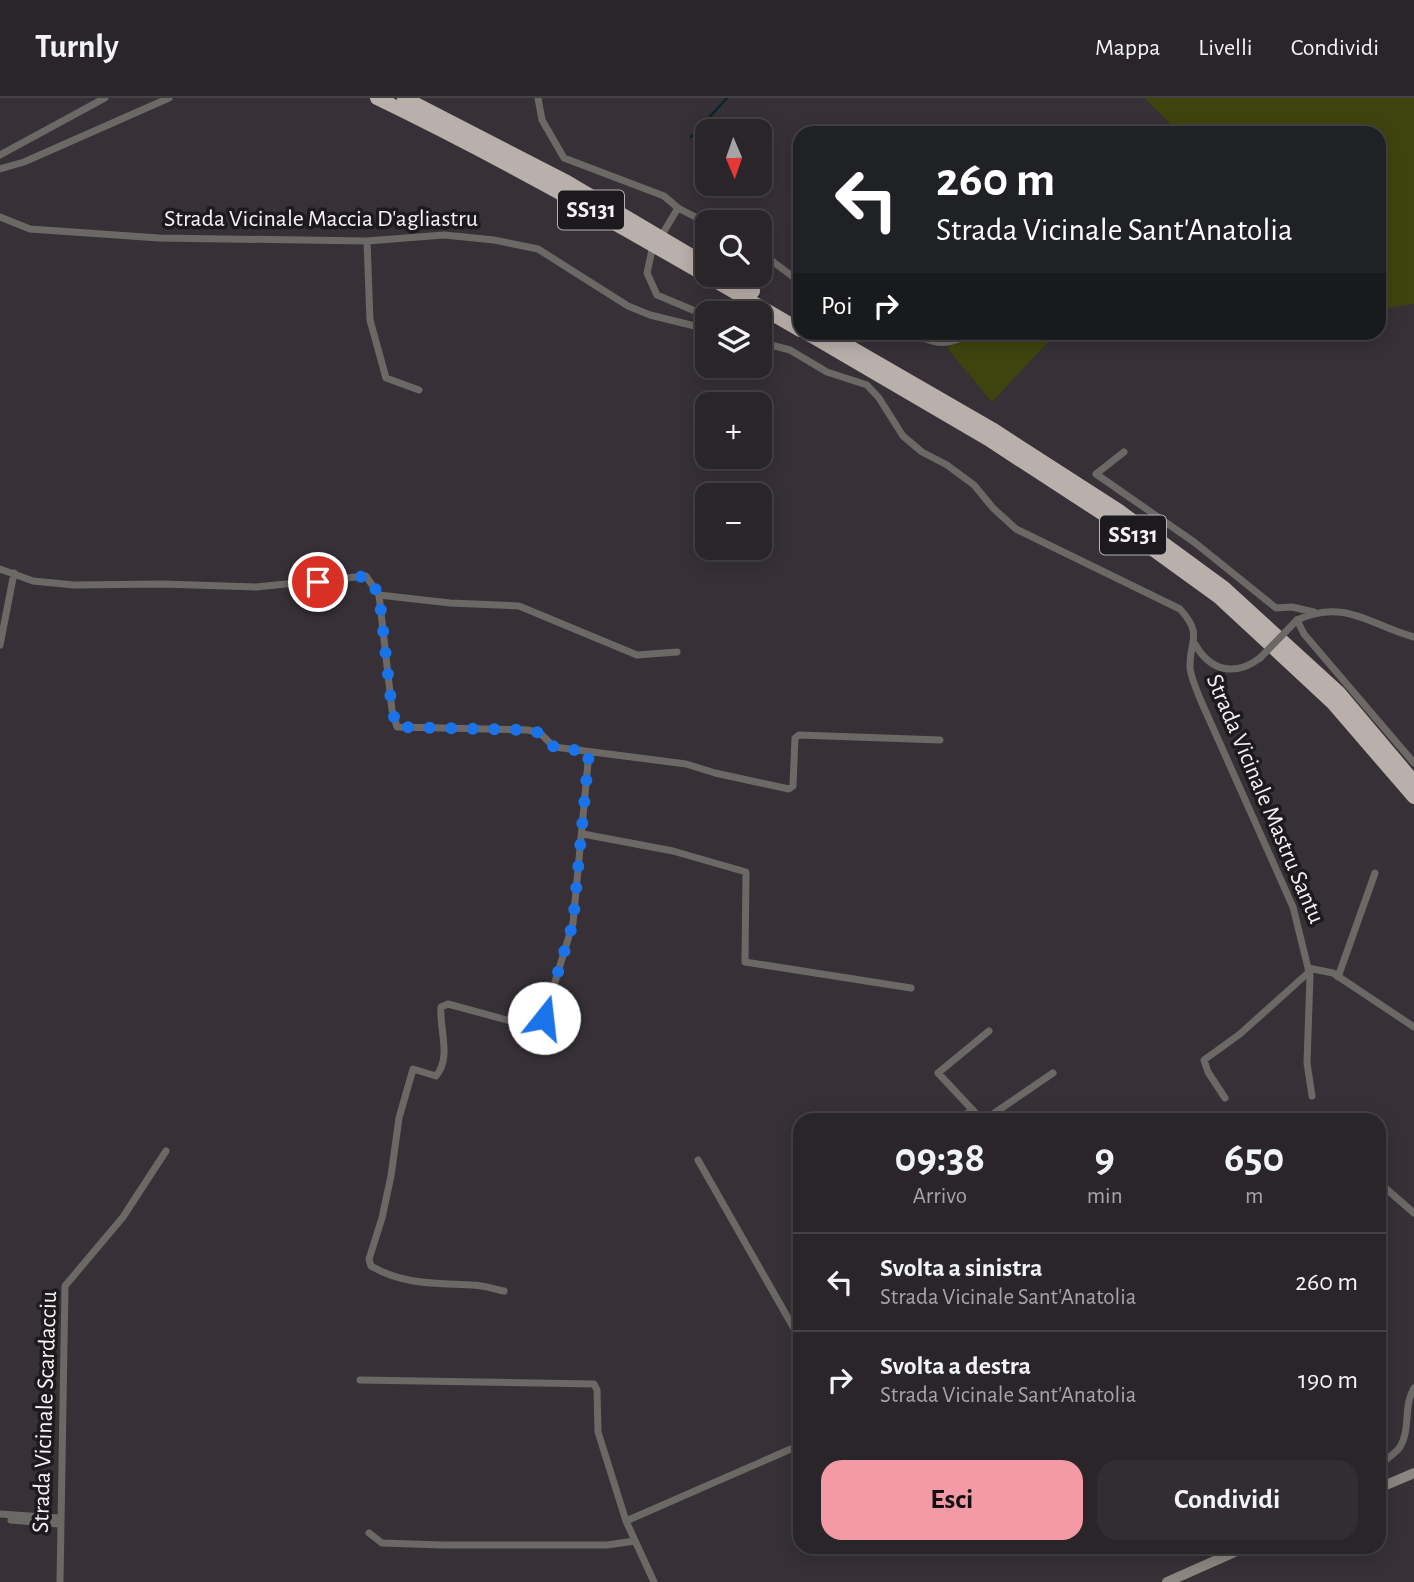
<!DOCTYPE html>
<html lang="it">
<meta charset="utf-8">
<style>
:root{--surface:#292529;--page:#312d31;--text:#f1f3f6;--muted:#a5a5a8;--line:#454246;--accent:#f49aa6}
body{margin:0;font-family:"Alegreya Sans",sans-serif;background:var(--page);color:var(--text);height:100vh;display:flex;flex-direction:column;font-size:26px;white-space:nowrap}
*{box-sizing:border-box;margin:0}
p{font-size:23px;color:var(--muted)}
.icon{flex:none;width:38px;height:38px;fill:none;stroke:currentColor;stroke-width:2;stroke-linecap:round;stroke-linejoin:round}
.map{position:relative;flex:1;overflow:hidden}
.sheet{position:absolute;left:793px;top:1015px;width:593px;height:441px;display:flex;flex-direction:column;background:var(--surface);border-radius:21px;box-shadow:0 4px 18px #0003,0 0 0 2px var(--line)}
.sheet>*{flex:none}
.banner{position:absolute;left:793px;top:28px;width:593px;height:214px;border-radius:21px;box-shadow:0 4px 18px #0003,0 0 0 2px var(--line);background:#202124;color:#fff;overflow:hidden}
.needle{width:46px;rotate:178deg}
.tools{position:absolute;left:695px;top:21px;display:grid;gap:14px}
.tools a{display:grid;place-items:center;width:77px;height:77px;border-radius:14px;background:var(--surface);box-shadow:0 4px 18px #0003,0 0 0 2px var(--line);font-size:35px}
.pin{position:absolute;display:grid;place-items:center;width:60px;height:60px;color:#fff;margin:-30px;border:4px solid #fff;border-radius:50%;box-shadow:0 2px 7px #0007}
.me{position:absolute;width:77px;margin:-38px;rotate:16deg;stroke-linejoin:round;filter:drop-shadow(0 0 5px #0008)}
.turn{display:flex;align-items:center;gap:24px;height:147px;padding:0 28px;font-size:32px}
.turn .icon{width:91px;height:91px;stroke-width:2.5}
.turn b{display:block;font-size:49px;line-height:60px}
.then{display:flex;align-items:center;height:66px;padding:0 28px;background:#0003;gap:14px;font-size:26px}
.eta{display:flex;justify-content:space-evenly;align-items:center;height:119px;text-align:center}
.eta b{font-size:42px;font-weight:700;line-height:49px}
.cta{display:flex;gap:14px;margin-top:auto;padding:14px 28px}
.cta a{flex:1;height:80px;border-radius:21px;background:var(--accent);color:#111;font-size:28px;font-weight:700;line-height:80px;text-align:center}
.cta a+a{background:var(--page);color:var(--text)}
ul{padding:0;list-style:none}
li{display:flex;align-items:center;gap:21px;height:98px;padding:0 28px;border-top:2px solid var(--line)}
li div{flex:1}
li b{display:block;font-size:26px}
li em{font-style:normal}
header{display:flex;align-items:center;gap:42px;box-sizing:border-box;height:98px;padding:0 35px;background:var(--surface);border-bottom:2px solid var(--line)}
header strong{font-size:33px}
nav{display:flex;gap:38px;margin-inline-start:auto;font-size:24px}
.map>svg:first-child{display:block}
</style>
<header>
<strong>Turnly</strong>
<nav><a>Mappa</a><a>Livelli</a><a>Condividi</a></nav>
</header>
<div class="map">
<svg width="1414" height="1484" viewBox="0 0 1414 1484">
<rect width="100%" height="100%" fill="#373137"/>
<path fill="#3f440e" d="M1145,0H1414V206L1379,211V35H1179Z
M956,235H1052L1048,244L992,304L948,251Z"/>
<g fill="none" stroke-linecap="round" stroke-linejoin="round">
<path stroke="#012629" stroke-width="2" d="M691,39L727,0"/>
<path stroke="#6c6866" stroke-width="7" d="M538,0L542,22L564,60L664,98L678,110L663,135
M0,57L105,0
M0,71L24,64L169,0
M678,110L707,125
M0,119L30,131L159,140L367,143L444,137L494,142L538,151L628,208L650,217L707,231
M367,143L370,222L386,280L419,292
M652,152L647,175L657,197L707,218
M760,154L800,184
M910,234C931,244 942,249 963,239L965,234
M760,244L790,252L827,274L867,287L879,300L903,338L922,354L947,367L974,387L993,410L1016,431L1180,511C1204,538 1189,541 1190,570C1191,580 1197,593 1201,603L1293,809L1310,878L1307,965L1312,998
M1124,354L1096,376L1194,444L1276,510L1292,509L1314,514
M0,471L33,483L74,487L162,486L256,489L366,478L379,497L392,612L397,629L528,632L540,635L554,649L686,666L715,675L789,691L793,688L795,640L799,637L940,642
M379,497L450,505L519,508L637,557L677,554
M1414,539C1370,527 1344,500 1297,522L1304,536L1414,665
M1195,546C1210,573 1235,579 1260,560
M0,547L14,475
M583,736L673,753L746,774L745,864L911,890
M1308,870L1333,875L1414,929
M1338,879L1375,775
M1225,1000L1208,974L1204,962L1240,936L1309,874
M955,1022L973,1012
M982,1022L938,975L989,933
M993,1022V1016L1053,975
M698,1062L800,1241
M1383,1088L1414,1115
M504,1193C494,1191 483,1187 472,1187C436,1185 403,1187 371,1168L369,1161L382,1120L391,1078L399,1020L413,971L436,978C452,959 439,931 441,909L448,906L533,929L544,920L573,825L589,654
M360,1282L594,1286L597,1292L598,1334L626,1423
M1379,1367C1385,1362 1395,1356 1400,1349C1411,1331 1403,1308 1414,1290
M0,1416L59,1420
M11,1422L59,1426
M369,1435L382,1445L442,1447H607L635,1443
M60,1484L65,1188L123,1119L166,1053
M654,1484L626,1423L800,1347"/>
<path stroke="#8c8682" stroke-width="10" d="M1379,1390L1414,1375
M1167,1484L1246,1449"/>
<path stroke="#bab0ab" stroke-width="14" d="M377,0C522,70 661,151 800,232
M404,0L567,84L707,167
M724,177L753,193
M805,234L988,341L1114,423L1219,499L1332,604L1414,699
M824,234L992,331L1119,413L1224,490L1339,595L1414,684"/>
<path stroke="#6c6866" stroke-width="7" d="M1260,560L1297,522"/>
</g>
<g fill="none" stroke-linecap="round" stroke-linejoin="round">
<path stroke="#1a73e8" stroke-width="12" stroke-dasharray="0 21.6" d="M318,484L366,478L379,496L392,612L397,629L528,632L540,635L554,649L589,654L573,825L544,920"/>
</g>
<g text-anchor="middle" dominant-baseline="central" stroke-width="7" stroke-linejoin="round" paint-order="stroke">
<g fill="#1d1a1d" stroke="#b5b0b4" stroke-width="2">
<rect x="558" y="92.5" width="66" height="39" rx="5"/>
<rect x="1100" y="417.5" width="66" height="39" rx="5"/>
</g>
<g font-size="23" font-weight="bold" fill="#f6f1f5">
<text x="591" y="112">SS131</text>
<text x="1133" y="437">SS131</text>
</g>
<g font-size="24" fill="#f6f1f5" stroke="#1d1a1d">
<text x="321" y="121">Strada Vicinale Maccia D'agliastru</text>
<text transform="translate(1265 701) rotate(67)">Strada Vicinale Mastru Santu</text>
<text transform="translate(45 1314) rotate(-88)">Strada Vicinale Scardacciu</text>
</g>
</g>
</svg>
<div class="tools">
<a><svg class="needle" viewBox="-14 -14 28 28"><path d="M0-13l5 13h-10z" fill="#e53935"/><path d="M0 13l5-13h-10z" fill="#a5a5a8"/></svg></a>
<a><svg class="icon" aria-label="search" viewBox="0 0 24 24"><circle cx="10" cy="10" r="6"/><path d="M15 15l6 6"/></svg></a>
<a><svg class="icon" aria-label="layers" viewBox="0 0 24 24"><path d="M12 4l9 5-9 5-9-5zM3 14l9 5 9-5"/></svg></a>
<a>+</a>
<a>−</a>
</div>
<div class="pin" style="left:318px;top:484px;background:#d93025"><svg class="icon" aria-label="arrive" viewBox="0 0 24 24"><path d="M6 21V4h12l-3 4 3 4H6"/></svg></div>
<svg class="me" style="left:544px;top:920px" viewBox="-20 -20 40 40"><circle r="19" fill="#fff"/><path d="M0-13L10 11 0 6-10 11z" fill="#1a73e8"/></svg>
<div class="banner">
<div class="turn"><svg class="icon" aria-label="left" viewBox="0 0 24 24"><path d="M17 20v-9H6M10 6l-5 5 5 5"/></svg><div><b>260 m</b>Strada Vicinale Sant'Anatolia</div></div>
<div class="then">Poi<svg class="icon" aria-label="right" viewBox="0 0 24 24"><path d="M7 20v-9h11M14 6l5 5-5 5"/></svg></div>
</div>
<section class="sheet">
<div class="eta">
<div><b>09:38</b><p>Arrivo</p></div>
<div><b>9</b><p>min</p></div>
<div><b>650</b><p>m</p></div>
</div>
<ul>
<li><svg class="icon" aria-label="left" viewBox="0 0 24 24"><path d="M17 20v-9H6M10 6l-5 5 5 5"/></svg><div><b>Svolta a sinistra</b><p>Strada Vicinale Sant'Anatolia</p></div><em>260 m</em></li>
<li><svg class="icon" aria-label="right" viewBox="0 0 24 24"><path d="M7 20v-9h11M14 6l5 5-5 5"/></svg><div><b>Svolta a destra</b><p>Strada Vicinale Sant'Anatolia</p></div><em>190 m</em></li>
</ul>
<div class="cta"><a>Esci</a><a>Condividi</a></div>
</section>
</div>
